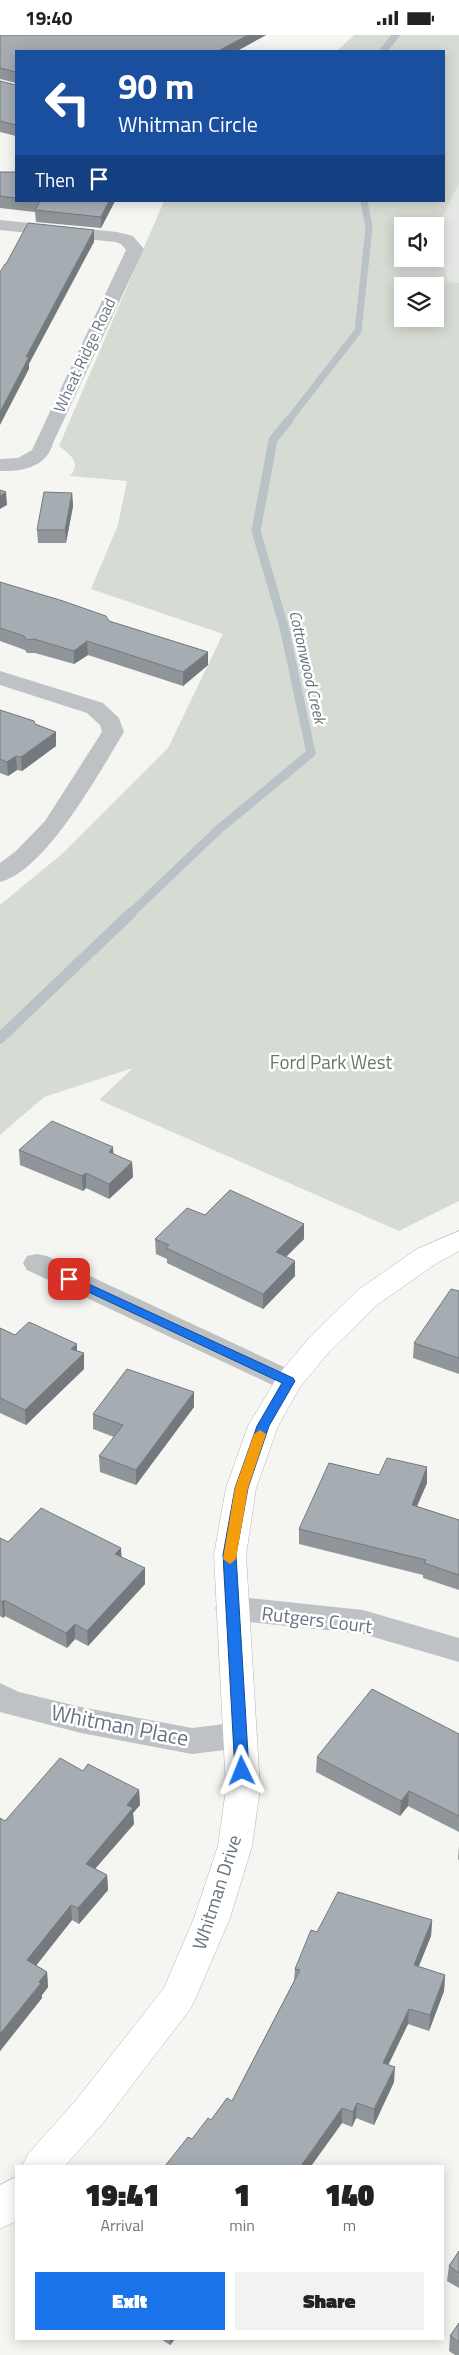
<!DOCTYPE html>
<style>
:root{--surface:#fff;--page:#f2f2f2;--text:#222;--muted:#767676;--accent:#1a73e8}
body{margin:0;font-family:"Titillium Web",sans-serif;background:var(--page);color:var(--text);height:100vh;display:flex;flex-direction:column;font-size:19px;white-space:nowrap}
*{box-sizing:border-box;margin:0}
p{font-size:16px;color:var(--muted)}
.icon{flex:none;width:28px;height:28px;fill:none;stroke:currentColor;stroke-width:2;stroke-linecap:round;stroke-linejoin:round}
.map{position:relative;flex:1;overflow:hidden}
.details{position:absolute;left:15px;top:2130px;width:429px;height:175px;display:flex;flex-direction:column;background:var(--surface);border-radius:0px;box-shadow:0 2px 12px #0003}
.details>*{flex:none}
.top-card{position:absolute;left:15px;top:15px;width:430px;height:152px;border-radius:0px;box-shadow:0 2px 12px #0003;background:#1a4fa0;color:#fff;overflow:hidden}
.fabs{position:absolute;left:394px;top:182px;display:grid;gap:10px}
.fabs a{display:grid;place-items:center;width:50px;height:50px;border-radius:0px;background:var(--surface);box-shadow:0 2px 12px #0003;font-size:25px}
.pin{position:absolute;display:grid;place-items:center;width:42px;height:42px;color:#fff;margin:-21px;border-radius:10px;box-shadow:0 2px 8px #0006}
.me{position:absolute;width:55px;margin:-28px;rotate:358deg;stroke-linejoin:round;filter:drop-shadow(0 0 4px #0008)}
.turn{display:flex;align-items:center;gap:18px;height:105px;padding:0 20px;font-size:22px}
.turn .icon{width:65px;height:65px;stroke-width:2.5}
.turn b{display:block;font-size:35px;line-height:42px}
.then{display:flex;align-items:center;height:48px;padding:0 20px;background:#0003;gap:10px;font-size:19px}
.eta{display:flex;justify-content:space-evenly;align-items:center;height:85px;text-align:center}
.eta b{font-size:30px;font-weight:800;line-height:35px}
.button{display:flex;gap:10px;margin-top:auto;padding:10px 20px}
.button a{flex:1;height:58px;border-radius:0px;background:var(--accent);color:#fff;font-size:20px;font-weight:800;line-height:58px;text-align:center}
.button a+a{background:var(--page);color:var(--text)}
.status{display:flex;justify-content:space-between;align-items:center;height:35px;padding:0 25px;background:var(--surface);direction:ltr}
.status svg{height:14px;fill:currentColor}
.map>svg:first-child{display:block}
</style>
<div class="status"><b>19:40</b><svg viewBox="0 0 49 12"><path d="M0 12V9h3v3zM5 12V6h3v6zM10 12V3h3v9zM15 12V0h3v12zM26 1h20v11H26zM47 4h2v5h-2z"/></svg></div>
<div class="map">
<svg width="459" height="2320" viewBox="0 0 459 2320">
<rect width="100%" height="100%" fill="#f5f5f2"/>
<path fill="#e5e7e5" d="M459,148V248L448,247L436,196Z"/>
<path fill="#d6dbd3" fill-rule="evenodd" d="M354,0H459V148L436,196L448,247L459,248V1166L399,1196L99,1065L133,1033L44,1062L0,1100V870L63,818L168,713L223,599L91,554L118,490L127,446L70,441C82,427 70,420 59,411L164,166H444V16H337ZM402,191H435V224H402ZM402,251H435V284H402Z"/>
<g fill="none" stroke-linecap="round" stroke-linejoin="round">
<path stroke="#b9c2c7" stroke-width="7" d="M383,16L396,0
M288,386L358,296L369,193L364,166"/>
<path stroke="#b9c2c7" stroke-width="9" d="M130,879L218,795L311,718L284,592L256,496L273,405L289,385"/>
<path stroke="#b9c2c7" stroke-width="11" d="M0,1003L131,878"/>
<g stroke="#b3b7bb" stroke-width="1">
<path id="secondary" d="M459,1196V1216L437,1228L378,1269L329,1317L300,1352L278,1391L256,1453L246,1520L260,1754L252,1811L230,1883L196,1962L191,1973L103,2088L65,2131H22L28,2119L77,2064L164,1953L194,1883L218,1811L226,1754L214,1520L226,1453L248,1391L279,1339L309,1303L358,1255L417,1214Z
M16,2142V2186L0,2194V2150Z"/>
</g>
<path fill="#bec2c5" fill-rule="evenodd" d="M0,185L117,197L133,201L144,214L53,408C47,432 22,437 0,436V424L18,423L32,415L126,215L121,209L115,207L0,195Z
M0,636L103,668L119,683L124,697C100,736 46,836 0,847V828L16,816L45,786L102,697L100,690L87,678L0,650Z
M37,1219L47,1221L299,1339L304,1346L299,1353L289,1356L279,1353L27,1235L23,1228L27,1221Z
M231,1561L363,1575L459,1603V1627L363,1599L231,1585L220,1581L215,1573L220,1565Z
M0,1648L19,1657L81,1672L192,1693L241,1687L253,1691L258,1700L253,1709L241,1713L192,1719L81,1698L0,1677Z"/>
<use href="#secondary" fill="#fff" fill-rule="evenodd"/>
</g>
<path fill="#8f9599" d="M0,0H266L237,16H16V48L0,44Z
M0,46L16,50V101L0,97Z
M0,137H16V166H115L101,193L36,187L35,177L0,173Z
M72,458L73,471L66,508H38L37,495Z
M0,547L109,586L208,617V630L183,651L88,620L74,629L35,618H27L25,615L0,606Z
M0,675L56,697V711L22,736L17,735L8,741L0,738Z
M113,1112V1119L132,1127L133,1142L109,1164L86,1153L83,1156L20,1130L19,1115Z
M205,1180L304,1189V1204L286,1221L295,1226V1241L263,1274L167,1228V1224L156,1219L155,1204Z
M459,1256V1339L413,1323L414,1308Z
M0,1293L15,1300L77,1309V1316L84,1318V1334L26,1390L0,1378Z
M194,1372L136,1450L100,1437L99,1421L114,1402L93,1394V1379Z
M379,1440L427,1448L417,1471L459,1485V1555L423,1543V1540L299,1509V1494Z
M0,1503L8,1507L121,1522L145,1533V1549L88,1611L75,1604L67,1613L5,1581L3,1583L0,1581Z
M459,1699V1797L408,1771L400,1781L316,1737L317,1722Z
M83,1736L139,1755L140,1770L133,1778L134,1789L95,1834L107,1840L108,1855L79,1889L72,1885L36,1930L47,1937L48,1952L42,1960V1963L0,2016V1783L5,1786Z
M459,1810V1825L458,1824Z
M432,1885L431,1901L418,1932L445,1940L444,1956L429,1996L408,1989L388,2030L394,2047L374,2090L356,2083L352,2092L342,2088L311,2131H165L211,2085L232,2066L294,1946L295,1934L317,1897Z
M459,2216V2253L447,2246L449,2231Z
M459,2288V2320H455L449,2316L450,2301Z
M161,2304H175L170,2310Z"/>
<path fill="#74797d" d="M248,0H266L237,16H218Z
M109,166H115L101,193V182Z
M94,195V207L29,329V334L0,390V377L26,322Z
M6,457L7,470L0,474V461Z
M72,458L73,471L66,508L65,495Z
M87,606L88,620L74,629V616Z
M208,617V630L183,651V637Z
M56,697V711L22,736L21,722Z
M16,721L17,735L8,741L7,727Z
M113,1112L114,1127L109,1117Z
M132,1127L133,1142L109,1164V1149Z
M86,1138V1153L83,1156L82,1141Z
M304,1189V1204L276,1232V1217Z
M295,1226V1241L263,1274V1259Z
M77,1309V1324L71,1314Z
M84,1318V1334L26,1390L25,1375Z
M194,1357V1372L136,1450V1435Z
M427,1432V1448L411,1485L412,1470Z
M121,1513L122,1529L115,1519Z
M145,1533V1549L88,1611L87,1596Z
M4,1565L5,1581L3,1583L2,1567Z
M75,1589V1604L67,1613L66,1598Z
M139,1755L140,1770L133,1778L134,1789L86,1844V1829L127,1770Z
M409,1756L408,1771L400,1781L401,1766Z
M107,1840L108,1855L79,1889L78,1873Z
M71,1870L72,1885L28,1941L27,1925Z
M432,1885L431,1901L413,1946L414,1930Z
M47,1937L48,1952L42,1960V1963L0,2016V1999Z
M445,1940L444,1956L429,1996L430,1980Z
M409,1974L408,1989L382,2043L383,2028Z
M395,2032L394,2047L374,2090V2074Z
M357,2068L356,2083L352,2092L353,2077Z
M342,2073V2088L311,2131H301Z
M170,2304H175L170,2310Z"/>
<path fill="#a6adb2" stroke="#74797d" d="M0,0H248L218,16H16V37L0,33Z
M0,46L16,50V90L0,86Z
M0,137H16V163L0,161Z
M40,166H109L101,182L35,175Z
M28,188L94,195L26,322H29L0,377V237L5,229H6Z
M0,455L6,457L0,461Z
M44,457L72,458L65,495H37Z
M0,547L63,566L106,581L109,586L208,617L183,637L87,606L74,616L34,604L26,605L24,601L0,593Z
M0,675L34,686L35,689L56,697L21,722L16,721L7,727L0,724Z
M52,1086L113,1112L109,1117L132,1127L109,1149L86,1138L82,1141L19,1115Z
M230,1155L304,1189L276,1217L295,1226L263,1259L166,1213L169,1210L155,1204L187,1173L205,1180Z
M451,1254L459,1256V1323L414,1308Z
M29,1287L77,1309L71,1314L84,1318L25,1375L0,1363V1293L15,1300Z
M127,1334L194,1357L136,1435L99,1421L123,1390L93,1379Z
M387,1423L427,1432L412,1470L459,1485V1540L424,1528L426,1525L299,1494L329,1428L379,1440Z
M41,1473L121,1513L115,1519L145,1533L87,1596L75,1589L66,1598L4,1565L2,1567L0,1566V1503L8,1507Z
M372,1654L459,1699V1781L409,1756L401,1766L317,1722Z
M60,1723L83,1736L88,1729L139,1755L127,1770L133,1773L86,1829L107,1840L78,1873L71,1870L27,1925L47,1937L39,1947L41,1948L0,1999V1783L5,1786Z
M338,1857L432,1885L414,1930L445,1940L430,1980L409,1974L383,2028L395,2032L374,2074L357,2068L353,2077L342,2073L301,2131H165L188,2102L192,2104L208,2083L211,2085L227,2063L232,2066L300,1935L295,1934L311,1895L317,1897Z
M459,2216V2238L449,2231Z
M459,2288V2307L450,2301Z"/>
<path fill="#1a73e8" stroke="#114b97" d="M69,1240L293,1343L295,1346L269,1391L248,1453L236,1520L249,1736L247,1740H237L235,1736L223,1520L235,1453L257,1391L282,1348L65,1246L63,1244L65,1241Z"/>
<path fill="#f59e0b" d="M260,1395L266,1399L248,1453L236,1524L230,1529L223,1524L235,1453L254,1399Z"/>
<g text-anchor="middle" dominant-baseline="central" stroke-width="5" stroke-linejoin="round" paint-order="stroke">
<g font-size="16" fill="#677480" stroke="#fff">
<text transform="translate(84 320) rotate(-65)">Wheat Ridge Road</text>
</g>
<g font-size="16" font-style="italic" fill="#63757c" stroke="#fff">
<text transform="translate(308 632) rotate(77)">Cottonwood Creek</text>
</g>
<g font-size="19" fill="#697865" stroke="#fff">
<text x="331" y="1026">Ford Park West</text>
</g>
<g font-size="19" fill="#677480" stroke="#fff">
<text transform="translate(317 1584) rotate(7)">Rutgers Court</text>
<text transform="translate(216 1857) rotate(-72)">Whitman Drive</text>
</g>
<g font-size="22" fill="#677480" stroke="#fff">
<text transform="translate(120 1690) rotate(11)">Whitman Place</text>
</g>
</g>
</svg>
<div class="fabs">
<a><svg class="icon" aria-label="sound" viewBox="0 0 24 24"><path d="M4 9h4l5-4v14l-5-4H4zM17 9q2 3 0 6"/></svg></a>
<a><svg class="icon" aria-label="layers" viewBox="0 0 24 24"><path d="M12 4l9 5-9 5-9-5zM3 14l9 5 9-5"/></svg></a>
</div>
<div class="pin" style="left:69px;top:1244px;background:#d93025"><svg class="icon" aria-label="arrive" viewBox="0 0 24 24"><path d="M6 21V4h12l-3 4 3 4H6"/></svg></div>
<svg class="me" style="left:242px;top:1736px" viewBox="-20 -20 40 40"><path d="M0-17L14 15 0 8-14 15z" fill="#1a73e8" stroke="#fff" stroke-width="4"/></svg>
<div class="top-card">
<div class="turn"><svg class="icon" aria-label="left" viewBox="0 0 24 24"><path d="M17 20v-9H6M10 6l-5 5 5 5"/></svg><div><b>90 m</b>Whitman Circle</div></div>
<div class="then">Then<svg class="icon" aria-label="arrive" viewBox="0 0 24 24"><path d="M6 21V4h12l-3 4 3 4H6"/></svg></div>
</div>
<section class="details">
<div class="eta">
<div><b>19:41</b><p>Arrival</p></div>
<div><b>1</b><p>min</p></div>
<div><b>140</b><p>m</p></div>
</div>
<div class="button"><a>Exit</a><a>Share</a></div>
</section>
</div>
